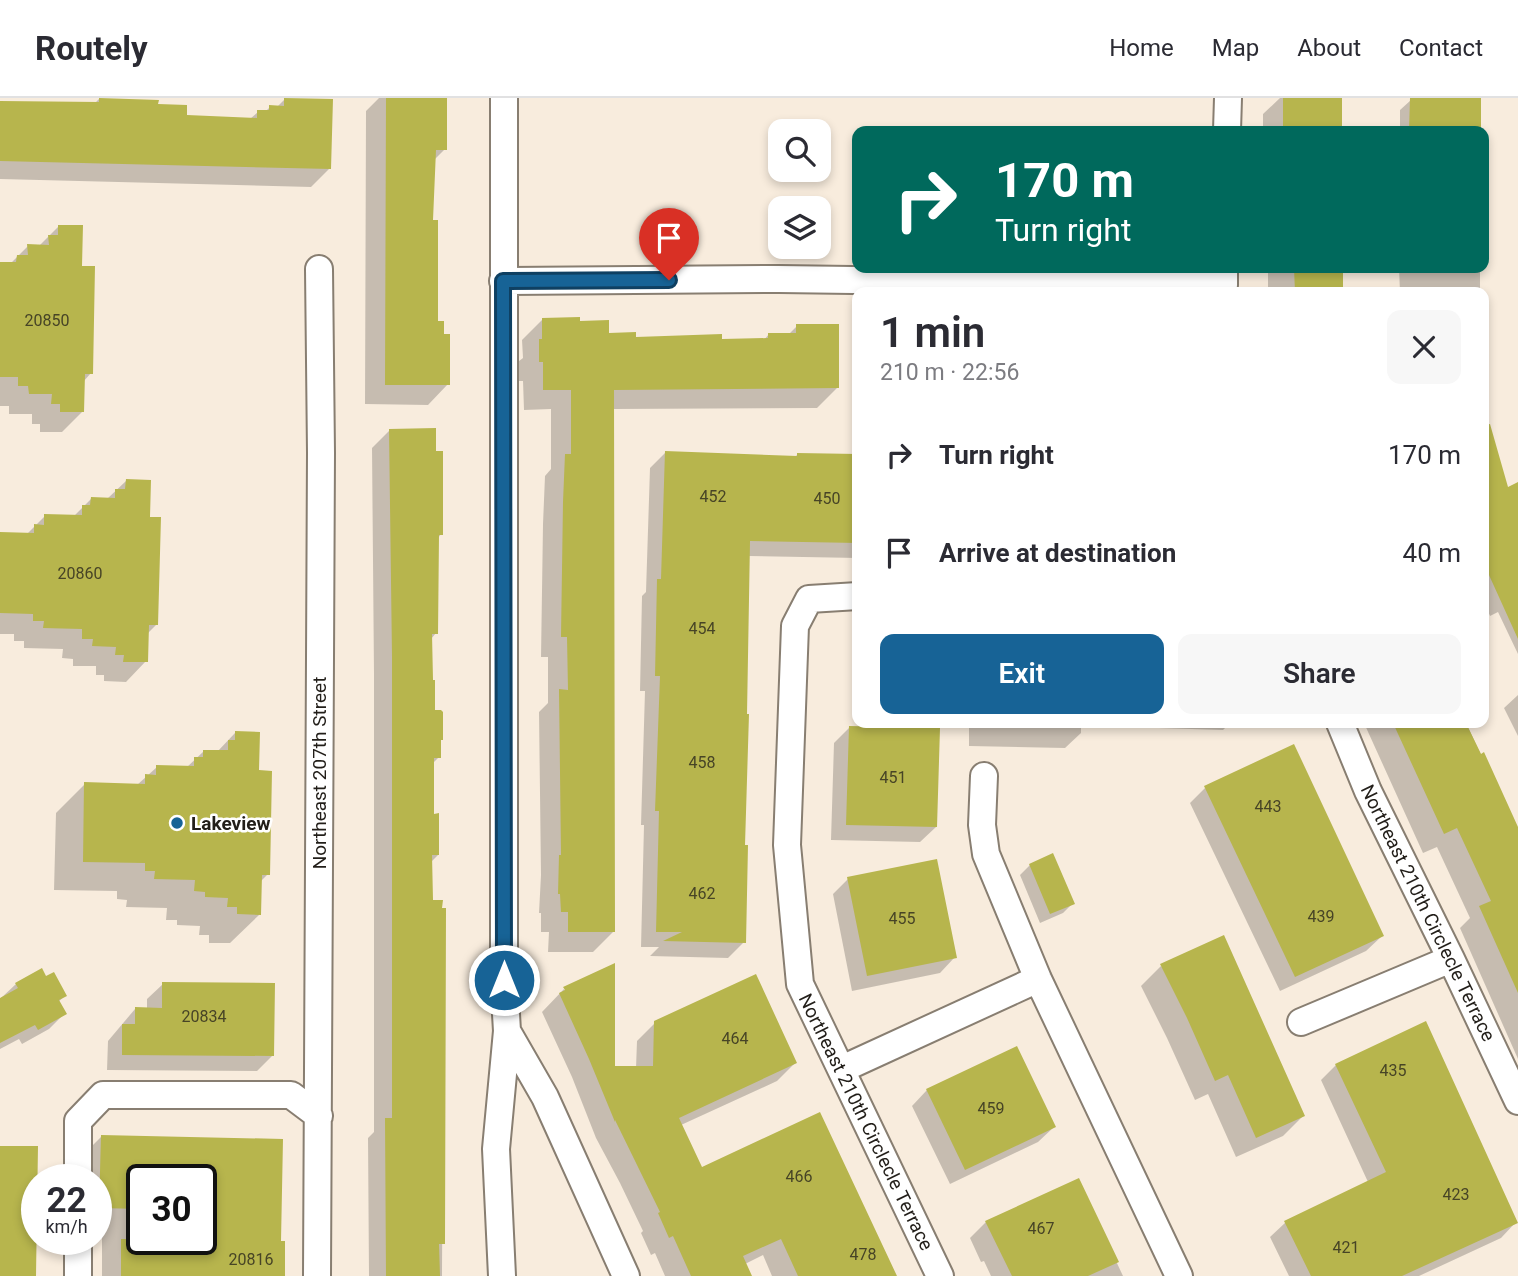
<!DOCTYPE html>
<meta charset="utf-8">
<style>
:root{--surface:#fff;--page:#f7f7f7;--text:#2b2b33;--muted:#7c7c81;--line:#e1e1e2;--accent:#176396}
body{margin:0;font-family:Roboto,sans-serif;background:var(--page);color:var(--text);height:100vh;display:flex;flex-direction:column;font-size:26px;white-space:nowrap}
*{box-sizing:border-box;margin:0}
p{font-size:23px;color:var(--muted)}
.icon{flex:none;width:38px;height:38px;fill:none;stroke:currentColor;stroke-width:2;stroke-linecap:round;stroke-linejoin:round}
.map{position:relative;flex:1;overflow:hidden}
.side{position:absolute;left:852px;top:189px;width:637px;height:441px;display:flex;flex-direction:column;background:var(--surface);border-radius:14px;box-shadow:0 4px 10px #0003}
.side>*{flex:none}
.hud{position:absolute;left:852px;top:28px;width:637px;height:147px;border-radius:14px;box-shadow:0 4px 10px #0003;background:#00695c;color:#fff;overflow:hidden}
.fabs{position:absolute;left:768px;top:21px;display:grid;gap:14px}
.fabs a{display:grid;place-items:center;width:63px;height:63px;border-radius:14px;background:var(--surface);box-shadow:0 4px 10px #0003;font-size:35px}
.speed{position:absolute;left:21px;top:1066px;display:flex;gap:14px;font-size:35px;font-weight:700;text-align:center}
.speed>*{display:grid;place-content:center;width:91px;height:91px;border-radius:50%;background:var(--surface);box-shadow:0 4px 10px #0003;line-height:1}
.speed small{font-size:18px;font-weight:400}
.speed .limit{border:4px solid #111;border-radius:10px;background:#fff;color:#111}
.pin{position:absolute;display:grid;place-items:center;width:60px;height:60px;color:#fff;margin:-72px -30px;border-radius:50% 50% 50% 0;rotate:-45deg;box-shadow:0 0 7px #0007}
.pin .icon{rotate:45deg}
.me{position:absolute;width:77px;margin:-38px;rotate:0deg;stroke-linejoin:round;filter:drop-shadow(0 0 5px #0008)}
.turn{display:flex;align-items:center;gap:24px;height:147px;padding:0 28px;font-size:32px}
.turn .icon{width:91px;height:91px;stroke-width:2.5}
.turn b{display:block;font-size:49px;line-height:60px}
.round{display:grid;place-items:center;flex:none;width:74px;height:74px;border-radius:14px;background:var(--page)}
.headline{display:flex;align-items:center;justify-content:space-between;height:119px;padding:0 28px}
h1{font-size:42px;font-weight:600;line-height:52px}
.cta{display:flex;gap:14px;margin-top:auto;padding:14px 28px}
.cta a{flex:1;height:80px;border-radius:14px;background:var(--accent);color:#fff;font-size:28px;font-weight:600;line-height:80px;text-align:center}
.cta a+a{background:var(--page);color:var(--text)}
ul{padding:0;list-style:none}
li{display:flex;align-items:center;gap:21px;height:98px;padding:0 28px}
li div{flex:1}
li b{display:block;font-size:26px}
li em{font-style:normal}
header{display:flex;align-items:center;gap:42px;box-sizing:border-box;height:98px;padding:0 35px;background:var(--surface);border-bottom:2px solid var(--line)}
header strong{font-size:33px}
nav{display:flex;gap:38px;margin-inline-start:auto;font-size:24px}
.map>svg:first-child{display:block}
</style>
<header>
<strong>Routely</strong>
<nav><a>Home</a><a>Map</a><a>About</a><a>Contact</a></nav>
</header>
<div class="map">
<svg width="1518" height="1178" viewBox="0 0 1518 1178">
<rect width="100%" height="100%" fill="#f8ecdd"/>
<path fill="#0003" fill-rule="evenodd" d="M379,0H446L445,51L434,62L431,124L436,225L448,286L428,307L365,306L366,13Z
M1280,0H1341V33H1263V16Z
M99,1L157,8L185,19L250,21L258,14H265L270,9H277L285,1L330,70L311,89L0,81V6L95,5Z
M1411,2H1479V33H1400V12Z
M58,129L80,170L91,275L83,284L82,314L62,334H40V326H32V316H9V308H0V166H10L28,148H39Z
M1268,170H1341V194H1268Z
M1399,170H1480V194H1400Z
M543,221L578,225L607,237L635,241L764,242L769,236L788,237L797,228L837,290L817,310L613,311V834L593,854H548L549,834H541V815H539L541,777L539,614L548,605V559H541L543,426L545,378L551,371V311L524,312L523,283H519V263L523,260L522,242Z
M390,332L441,436L438,440L436,535L431,541L433,614L439,644V659L432,666V717L438,757L431,764V804L440,812H444L442,1178H369L368,1040L374,1034V577L372,350Z
M665,355L795,359L797,357L858,358V460L748,458L743,749L744,844L728,860L650,858L659,849H641L644,727H641L645,593H640L642,498L646,494L650,370Z
M126,383L148,421L156,527L147,536L146,563L126,584L104,583V577H96V568H73V561L62,560L63,551L24,550V543H14V536H0V436H27L45,418L73,419L91,401H107Z
M1518,399V556L1498,514L1490,518L1484,504V402Z
M1518,597V638L1504,610Z
M969,625H1081V635L1065,650L969,648Z
M1126,625H1230L1223,632L1126,629Z
M1364,625H1466L1518,735V961L1460,830L1470,820L1437,749L1423,755Z
M850,629L936,729L920,744L831,742L834,645Z
M235,635L257,674L268,776L260,784L259,817L230,845H209V837H199L200,828L177,827V822H166L167,810L126,809L127,802L117,801V793L54,792L56,715L85,686L137,687L157,669L186,670L204,653L217,654Z
M1205,690L1382,838L1366,853L1280,893L1190,705Z
M1030,767L1073,805L1063,815L1040,825L1020,777Z
M848,781L955,859L940,875L852,893L833,796Z
M1161,868L1303,1018L1283,1038L1236,1059L1208,996L1195,1002L1167,940L1141,888Z
M41,873L45,881L65,898L58,904L64,916L49,931L22,946L19,941L0,951V901L16,886Z
M163,886L272,958L257,973L107,972L108,943L135,911H147V901Z
M564,891L613,970H636L637,943L655,925L795,965L777,983L681,1027L701,1071L896,1178H772L763,1157L745,1166L751,1178H665L655,1155L651,1157L641,1135L643,1133L620,1085L596,1040L572,979L542,914Z
M1336,967L1516,1124L1501,1140L1419,1178H1289L1270,1139L1286,1124L1368,1084L1321,982Z
M927,992L1054,1029L1038,1044L950,1086L912,1008Z
M101,1039L282,1042L279,1145L284,1178H102V1130H96V1082H80L81,1059ZM142,1082H201V1141H142Z
M1078,1082L1123,1178H991L984,1163L981,1164L970,1140L986,1124Z"/>
<path fill="#b7b54d" d="M99,0L159,2L158,6L187,7V17L257,20V12H269V7L284,8V0L333,1L331,71L0,63V3L99,4Z
M386,0H447V52H436L433,122H438V223H444V236H450V287H385Z
M1283,0H1342V33H1283Z
M1410,0H1481V33H1409Z
M58,127H83L82,168H95L93,276H85L84,314H60V306H51L52,296H29L28,288H18V279H0V164H16L17,157H28L27,146L49,147L48,137H58Z
M1294,170H1343V194H1295Z
M580,219V223L609,222V235L636,234V239L722,236V241L768,240V235H796V226H839V290L614,292L615,834H568V814H561L560,796H558L559,757H561L559,591L568,592L567,539H561L563,404L565,356H571V292H543V264H539V241H542V220Z
M1490,326L1508,389L1518,384V541L1484,466V327Z
M436,330V353H443V437H439L438,536H432L433,582H435V612H441L443,614V642H441V660H434V716L439,715V757H432L433,802H443L442,810H446L445,1146H439L440,1178H386L385,1020H392V558L389,331Z
M665,353L797,358V355L858,356V445L750,443L747,616H749L745,747H748L746,845L663,843L682,834H656L659,713H655L660,578H655L657,481H661Z
M126,381L151,382L150,419H161L158,527H149L148,564H123L124,557H115L116,549L92,548L93,541H82V531L43,530L44,523H33V516L0,515V434L34,435V426L44,427V416L82,417V407H90L91,399L115,400V391H125Z
M1393,625H1466L1481,656L1484,654L1518,729V895L1479,808L1491,803L1457,730L1444,736Z
M849,628L940,630L937,729L846,727Z
M235,633L260,634L259,672L272,673L270,777H262L261,817L237,816V809H227L228,800L205,799V794L194,793L195,782L154,781L155,773H145V765L83,764L84,684L145,686V676L156,677V667L194,668V659H203V652H228V642H235Z
M1294,646L1384,838L1295,879L1204,688Z
M1053,755L1075,806L1050,816L1029,766Z
M937,761L957,860L867,878L847,779Z
M1224,837L1305,1018L1256,1040L1228,977L1215,983L1187,920L1160,866Z
M615,865V968H653L654,923L756,876L797,965L679,1020L702,1069L820,1014L897,1178H798L781,1141L743,1158L752,1178H691L673,1138L669,1140L658,1115L660,1114L615,1022V1024L589,961L559,895L565,892L563,889Z
M42,870L46,878L54,874L67,898L59,902L67,916L38,932L35,927L0,945V900L18,890L15,885Z
M162,884L275,885L274,958L122,957V926H135V909L162,910Z
M1426,923L1518,1125L1402,1178H1311L1284,1123L1386,1074L1335,966Z
M1017,948L1056,1029L965,1072L926,991Z
M101,1037L283,1041L281,1143H285V1178H121V1141H201V1082H142V1111L99,1110Z
M0,1048H38L36,1178H0Z
M1079,1080L1119,1164L1088,1178H1012L985,1123Z"/>
<g fill="none" stroke-linecap="round" stroke-linejoin="round">
<g stroke="#887e71" stroke-width="30">
<path id="street" d="M1227,33L1228,0
M503,183L779,181L1224,187V170
M858,498L809,501L795,528L787,747L800,886L940,1178
M1340,625L1368,693L1451,861L1518,1003
M984,678L982,727L986,756L1038,881L1179,1178
M1301,924L1451,861
M507,933L545,999L626,1178
M842,971L1038,881
M78,1082V1023L103,997H291L319,1018
M78,1141V1178
M317,1178L321,355L319,171
M502,1178L496,1051L507,933L504,882V0"/>
</g>
<use href="#street" stroke="#fff" stroke-width="26"/>
</g>
<g fill="none" stroke-linecap="round" stroke-linejoin="round">
<g stroke="#0f4062" stroke-width="18">
<path id="route" d="M504,882L503,183L669,182"/>
</g>
<use href="#route" stroke="#176396" stroke-width="12"/>
</g>
<circle fill="#176396" stroke="#fff" stroke-width="2.5" cx="177" cy="725" r="7"/>
<g text-anchor="middle" dominant-baseline="central" stroke-width="5" stroke-linejoin="round" paint-order="stroke">
<g font-size="16" fill="#474426">
<text x="47" y="222">20850</text>
<text x="713" y="398">452</text>
<text x="827" y="400">450</text>
<text x="80" y="475">20860</text>
<text x="702" y="530">454</text>
<text x="702" y="664">458</text>
<text x="893" y="679">451</text>
<text x="1268" y="708">443</text>
<text x="702" y="795">462</text>
<text x="1321" y="818">439</text>
<text x="902" y="820">455</text>
<text x="204" y="918">20834</text>
<text x="735" y="940">464</text>
<text x="1393" y="972">435</text>
<text x="991" y="1010">459</text>
<text x="799" y="1078">466</text>
<text x="1456" y="1096">423</text>
<text x="1041" y="1130">467</text>
<text x="1346" y="1149">421</text>
<text x="863" y="1156">478</text>
<text x="251" y="1161">20816</text>
</g>
<g font-size="19" fill="#221e19" stroke="#fff">
<text transform="translate(319 675) rotate(-90)">Northeast 207th Street</text>
<text transform="translate(1428 815) rotate(64)">Northeast 210th Circlecle Terrace</text>
<text transform="translate(866 1024) rotate(64)">Northeast 210th Circlecle Terrace</text>
</g>
<g font-size="19" font-weight="bold" fill="#221e19" stroke="#fff" text-anchor="start">
<text x="191" y="725">Lakeview</text>
</g>
</g>
</svg>
<div class="fabs">
<a><svg class="icon" aria-label="search" viewBox="0 0 24 24"><circle cx="10" cy="10" r="6"/><path d="M15 15l6 6"/></svg></a>
<a><svg class="icon" aria-label="layers" viewBox="0 0 24 24"><path d="M12 4l9 5-9 5-9-5zM3 14l9 5 9-5"/></svg></a>
</div>
<div class="speed"><div>22<small>km/h</small></div><div class="limit">30</div></div>
<div class="pin" style="left:669px;top:182px;background:#d93025"><svg class="icon" aria-label="arrive" viewBox="0 0 24 24"><path d="M6 21V4h12l-3 4 3 4H6"/></svg></div>
<svg class="me" style="left:504px;top:882px" viewBox="-20 -20 40 40"><circle r="17" fill="#176396" stroke="#fff" stroke-width="3"/><path d="M0-11L8 9 0 5-8 9z" fill="#fff"/></svg>
<div class="hud">
<div class="turn"><svg class="icon" aria-label="right" viewBox="0 0 24 24"><path d="M7 20v-9h11M14 6l5 5-5 5"/></svg><div><b>170 m</b>Turn right</div></div>
</div>
<section class="side">
<div class="headline"><div><h1>1 min</h1><p>210 m · 22:56</p></div><a class="round"><svg class="icon" aria-label="close" viewBox="0 0 24 24"><path d="M6 6l12 12M18 6L6 18"/></svg></a></div>
<ul>
<li><svg class="icon" aria-label="right" viewBox="0 0 24 24"><path d="M7 20v-9h11M14 6l5 5-5 5"/></svg><div><b>Turn right</b></div><em>170 m</em></li>
<li><svg class="icon" aria-label="arrive" viewBox="0 0 24 24"><path d="M6 21V4h12l-3 4 3 4H6"/></svg><div><b>Arrive at destination</b></div><em>40 m</em></li>
</ul>
<div class="cta"><a>Exit</a><a>Share</a></div>
</section>
</div>
